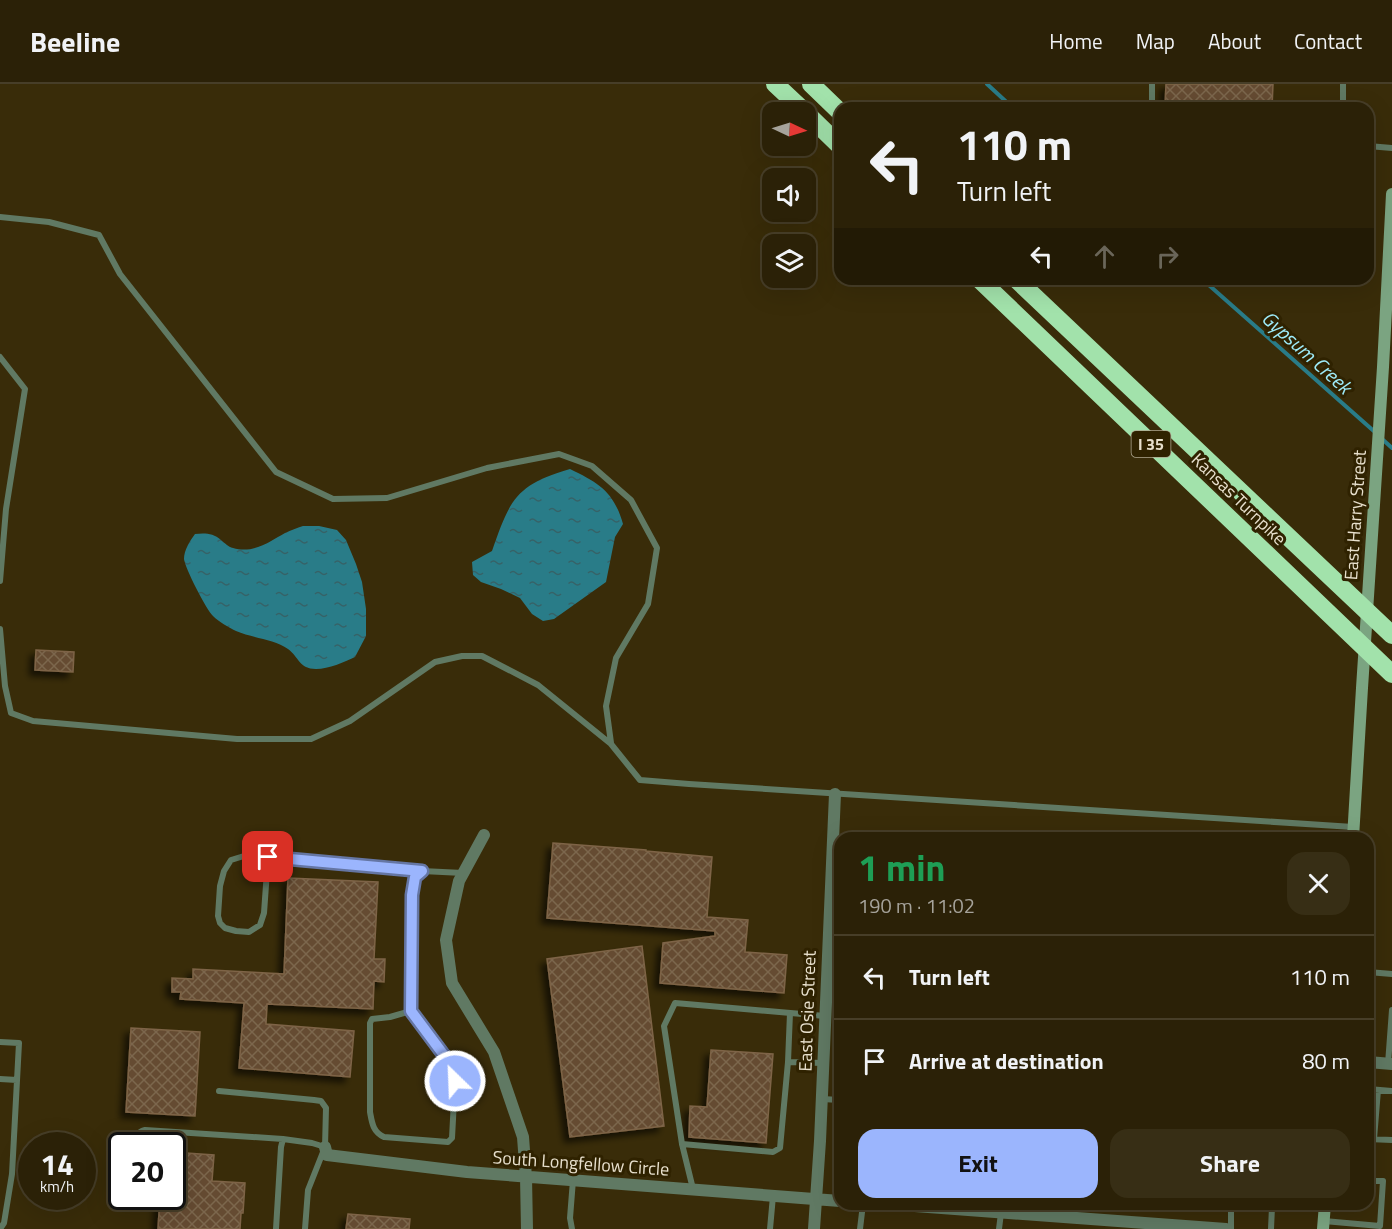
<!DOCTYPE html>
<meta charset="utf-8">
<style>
:root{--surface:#2b2107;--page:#372e15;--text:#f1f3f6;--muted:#a6a39b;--line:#473e28;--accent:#9bb5fd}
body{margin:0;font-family:"Titillium Web",sans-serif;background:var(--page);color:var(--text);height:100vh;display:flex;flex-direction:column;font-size:22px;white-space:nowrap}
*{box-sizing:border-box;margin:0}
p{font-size:20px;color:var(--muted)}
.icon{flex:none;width:33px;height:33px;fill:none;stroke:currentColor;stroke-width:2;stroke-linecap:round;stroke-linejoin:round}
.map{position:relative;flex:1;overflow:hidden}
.drawer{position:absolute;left:834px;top:748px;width:540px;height:378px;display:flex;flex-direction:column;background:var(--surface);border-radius:18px;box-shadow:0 6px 24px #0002,0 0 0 2px var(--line)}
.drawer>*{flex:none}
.guide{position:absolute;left:834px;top:18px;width:540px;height:183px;border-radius:18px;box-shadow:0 6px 24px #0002,0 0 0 2px var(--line);background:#2b2107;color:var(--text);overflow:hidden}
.needle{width:39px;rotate:94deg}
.tools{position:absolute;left:762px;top:18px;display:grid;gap:12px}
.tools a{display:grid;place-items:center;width:54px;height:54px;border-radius:12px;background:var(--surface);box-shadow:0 6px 24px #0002,0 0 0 2px var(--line);font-size:30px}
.speed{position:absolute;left:18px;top:1048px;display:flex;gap:12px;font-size:30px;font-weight:700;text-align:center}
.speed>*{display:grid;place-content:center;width:78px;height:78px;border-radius:50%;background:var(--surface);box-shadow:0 6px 24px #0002,0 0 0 2px var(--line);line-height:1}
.speed small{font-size:15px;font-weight:400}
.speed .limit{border:3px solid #111;border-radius:9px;background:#fff;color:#111}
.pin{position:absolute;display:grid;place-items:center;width:51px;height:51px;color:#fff;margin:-26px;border-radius:12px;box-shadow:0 3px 9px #0006}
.me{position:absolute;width:66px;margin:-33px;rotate:336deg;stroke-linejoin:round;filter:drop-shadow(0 0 4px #0008)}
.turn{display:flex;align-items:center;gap:21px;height:126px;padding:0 24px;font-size:27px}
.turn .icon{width:78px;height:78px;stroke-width:2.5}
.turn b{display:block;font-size:42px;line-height:51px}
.lanes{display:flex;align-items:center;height:57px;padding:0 24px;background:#0003;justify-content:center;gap:30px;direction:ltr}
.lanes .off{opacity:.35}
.round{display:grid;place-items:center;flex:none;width:63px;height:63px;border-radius:18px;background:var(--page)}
.summary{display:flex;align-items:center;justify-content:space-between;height:102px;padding:0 24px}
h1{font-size:36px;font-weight:700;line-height:45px;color:#1e9e55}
.button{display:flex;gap:12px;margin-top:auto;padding:12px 24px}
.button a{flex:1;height:69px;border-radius:18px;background:var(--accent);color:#111;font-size:24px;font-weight:700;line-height:69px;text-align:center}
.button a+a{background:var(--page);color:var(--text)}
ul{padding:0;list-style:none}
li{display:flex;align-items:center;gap:18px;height:84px;padding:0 24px;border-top:2px solid var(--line)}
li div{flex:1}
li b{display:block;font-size:22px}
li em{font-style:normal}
header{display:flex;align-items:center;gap:36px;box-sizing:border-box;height:84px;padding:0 30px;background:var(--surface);border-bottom:2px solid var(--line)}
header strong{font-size:28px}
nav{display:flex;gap:33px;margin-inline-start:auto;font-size:21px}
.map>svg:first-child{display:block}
</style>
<header>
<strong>Beeline</strong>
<nav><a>Home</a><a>Map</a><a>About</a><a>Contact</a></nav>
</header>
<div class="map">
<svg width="1392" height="1145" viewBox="0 0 1392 1145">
<defs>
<pattern id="water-ripples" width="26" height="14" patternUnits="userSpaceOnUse" patternTransform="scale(1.5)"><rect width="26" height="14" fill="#297c88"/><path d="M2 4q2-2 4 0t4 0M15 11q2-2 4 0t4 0" fill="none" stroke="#366267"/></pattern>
<pattern id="building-cross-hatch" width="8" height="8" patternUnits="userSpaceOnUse" patternTransform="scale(1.5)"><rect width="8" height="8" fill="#654c30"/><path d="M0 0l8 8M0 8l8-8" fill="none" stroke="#7b664d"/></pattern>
<filter id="shadow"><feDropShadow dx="-5.5" dy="5.5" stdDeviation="3" flood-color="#0009"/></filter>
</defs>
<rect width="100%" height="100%" fill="#392c09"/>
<path fill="url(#water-ripples)" d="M570,385C599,399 614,408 623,440L615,453L606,498L554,535L543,537L532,530L520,514L501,505L481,498L473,491L472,478L492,467C510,416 515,401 570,385Z
M303,442H319L337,446L346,456L356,480L362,498L366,525V552L355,573C344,578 329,585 316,585C299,585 299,573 288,565C274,555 252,554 236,547C228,543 219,538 213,532C206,525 185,484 184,475C184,466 190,457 195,450C205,449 213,449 221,456C225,459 228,463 233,464C253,470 269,458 285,449C291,446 297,444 303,442Z"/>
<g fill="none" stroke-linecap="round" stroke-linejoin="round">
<path stroke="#297c88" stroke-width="4" d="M987,0L1013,24
M1202,195L1376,349
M1381,354L1392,364"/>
</g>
<path fill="url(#building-cross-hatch)" stroke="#7e6447" stroke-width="1.5" filter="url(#shadow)" d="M1166,0H1273L1272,24H1165Z
M36,566L74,568L73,588L35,586Z
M553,759L646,766V767L712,773L707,833L748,836L745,868L787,871L784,909L660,899L663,859L715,852V847L547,834Z
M288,794L378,798L374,875H385L384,898L374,897L373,925L267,920L266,940L354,947L350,993L239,984L244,919L180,915L181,908H172V894L193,895V885L284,890Z
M642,862L664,1042L570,1053L547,875Z
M131,944L200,948L195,1032L126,1028Z
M711,966L773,970L766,1059L689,1053L690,1022L707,1023Z
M172,1068L214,1071L212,1097L245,1099L243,1129H241L240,1145H158L160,1113H172Z
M348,1130L410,1135L409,1145H346Z"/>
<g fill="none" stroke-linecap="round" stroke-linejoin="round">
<path stroke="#607963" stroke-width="6" d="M1343,0V18L1345,24
M1152,24V0
M1368,62L1392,64
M0,133L49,138L99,151L120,190L276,388L333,415L387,414L487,384L559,370L592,382L631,416L657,464L648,520L616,574L606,622L611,659
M0,273L25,305L6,425L0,497
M0,545L5,602L11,629L33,637L237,655H311L350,637L435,578L462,572H482L538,601L611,660L640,696L689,700L1353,743
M268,773L264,829L260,841L249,848L236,847L225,844L220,839L218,832L220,802L224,787L231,776L244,772L422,787
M827,888L840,889
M1368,888L1392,890
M411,927L390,933L372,935L370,939V1028C372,1039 373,1048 384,1053L448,1058L452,1054L455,997L452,982L411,927L412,811L415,793L422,787L463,789
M0,958L19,959L12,1090L4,1139L0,1145
M788,978L823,979
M1388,980L1392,926
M0,995L17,996
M1368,1005L1392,1007
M219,1007L314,1016L321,1017L326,1024L325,1063L308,1106L305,1145
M822,1015L840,1016
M1368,1055L1392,1056
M1374,1055L1378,1006
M682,1060L773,1068L780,1064L788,978L790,929
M137,1062C137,1054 136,1048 145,1046L283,1055
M693,1105L682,1060L664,942L675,919L825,932
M1271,1120L1272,1123L1271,1145
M133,1122L134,1113
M1324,1137L1380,1142L1383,1097H1368
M276,1145L281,1063L283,1055L312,1059L325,1063
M572,1145L570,1134L573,1096
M770,1145L773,1112
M860,1145L863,1120
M999,1145L1001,1129
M1231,1145V1120"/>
<path stroke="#607963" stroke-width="12" d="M484,751L459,797L446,856L452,899L494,968L523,1053L526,1093L527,1145
M1368,978L1392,980
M325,1063L327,1071L467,1088L840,1117
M888,1120L1226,1145
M814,1145L820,1057L835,710"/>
<path stroke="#7ba481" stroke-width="12" d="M1353,754L1362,604L1383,283L1392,110
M1323,1145L1325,1120"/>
<path stroke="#a2e2ab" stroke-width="18" d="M775,0L805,28
M811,0L840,28
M806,29L840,62
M979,195L1392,590
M1016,195L1392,551"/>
</g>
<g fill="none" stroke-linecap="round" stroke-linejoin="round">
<g stroke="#6576a4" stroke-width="15">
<path id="route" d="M268,773L422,787L415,793L412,811L411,927L452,982L455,997"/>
</g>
<use href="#route" stroke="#9bb5fd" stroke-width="10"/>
</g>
<g text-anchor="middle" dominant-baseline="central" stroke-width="6" stroke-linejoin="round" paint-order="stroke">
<rect fill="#2f2200" stroke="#b0a790" stroke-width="1.5" x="1131.5" y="347" width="39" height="26" rx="4.5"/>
<g font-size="16" font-weight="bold" fill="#e8e0cd">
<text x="1151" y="360">I 35</text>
</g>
<g font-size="18" fill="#e8e0cd" stroke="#2f2200">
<text transform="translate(1239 415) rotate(44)">Kansas Turnpike</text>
<text transform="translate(1355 431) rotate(-86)">East Harry Street</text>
<text transform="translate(807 927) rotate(-88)">East Osie Street</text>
<text transform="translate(581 1079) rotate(4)">South Longfellow Circle</text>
</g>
<g font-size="20" font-style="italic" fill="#9eebf8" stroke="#2f2200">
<text transform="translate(1307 268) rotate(42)">Gypsum Creek</text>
</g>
</g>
</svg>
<div class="tools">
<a><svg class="needle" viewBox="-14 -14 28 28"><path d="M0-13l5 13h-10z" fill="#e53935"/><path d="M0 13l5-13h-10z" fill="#a6a39b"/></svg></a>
<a><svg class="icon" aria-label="sound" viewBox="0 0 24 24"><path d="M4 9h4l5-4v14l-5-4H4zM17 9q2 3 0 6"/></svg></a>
<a><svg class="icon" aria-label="layers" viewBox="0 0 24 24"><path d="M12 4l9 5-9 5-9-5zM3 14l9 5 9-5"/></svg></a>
</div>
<div class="speed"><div>14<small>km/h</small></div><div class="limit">20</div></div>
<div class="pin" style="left:268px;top:773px;background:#d93025"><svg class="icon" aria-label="arrive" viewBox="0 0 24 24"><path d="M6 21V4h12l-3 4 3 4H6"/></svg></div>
<svg class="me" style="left:455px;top:997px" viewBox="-20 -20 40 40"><circle r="17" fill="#9bb5fd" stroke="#fff" stroke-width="3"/><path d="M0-11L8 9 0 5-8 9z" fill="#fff"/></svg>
<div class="guide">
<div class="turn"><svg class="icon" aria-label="left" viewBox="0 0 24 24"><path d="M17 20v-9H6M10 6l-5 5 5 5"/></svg><div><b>110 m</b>Turn left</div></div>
<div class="lanes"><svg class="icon" aria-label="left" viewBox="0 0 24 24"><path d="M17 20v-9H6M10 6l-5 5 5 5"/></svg><svg class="icon off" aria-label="ahead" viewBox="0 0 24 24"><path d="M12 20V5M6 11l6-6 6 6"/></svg><svg class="icon off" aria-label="right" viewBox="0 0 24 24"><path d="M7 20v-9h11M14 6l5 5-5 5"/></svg></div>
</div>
<section class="drawer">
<div class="summary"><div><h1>1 min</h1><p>190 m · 11:02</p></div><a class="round"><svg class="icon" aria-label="close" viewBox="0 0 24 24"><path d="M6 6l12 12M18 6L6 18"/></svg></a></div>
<ul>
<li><svg class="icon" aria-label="left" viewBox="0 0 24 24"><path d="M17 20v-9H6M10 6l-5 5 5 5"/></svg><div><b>Turn left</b></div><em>110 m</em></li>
<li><svg class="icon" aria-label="arrive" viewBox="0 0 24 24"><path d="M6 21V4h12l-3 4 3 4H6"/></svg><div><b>Arrive at destination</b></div><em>80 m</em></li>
</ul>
<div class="button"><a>Exit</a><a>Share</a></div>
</section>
</div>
